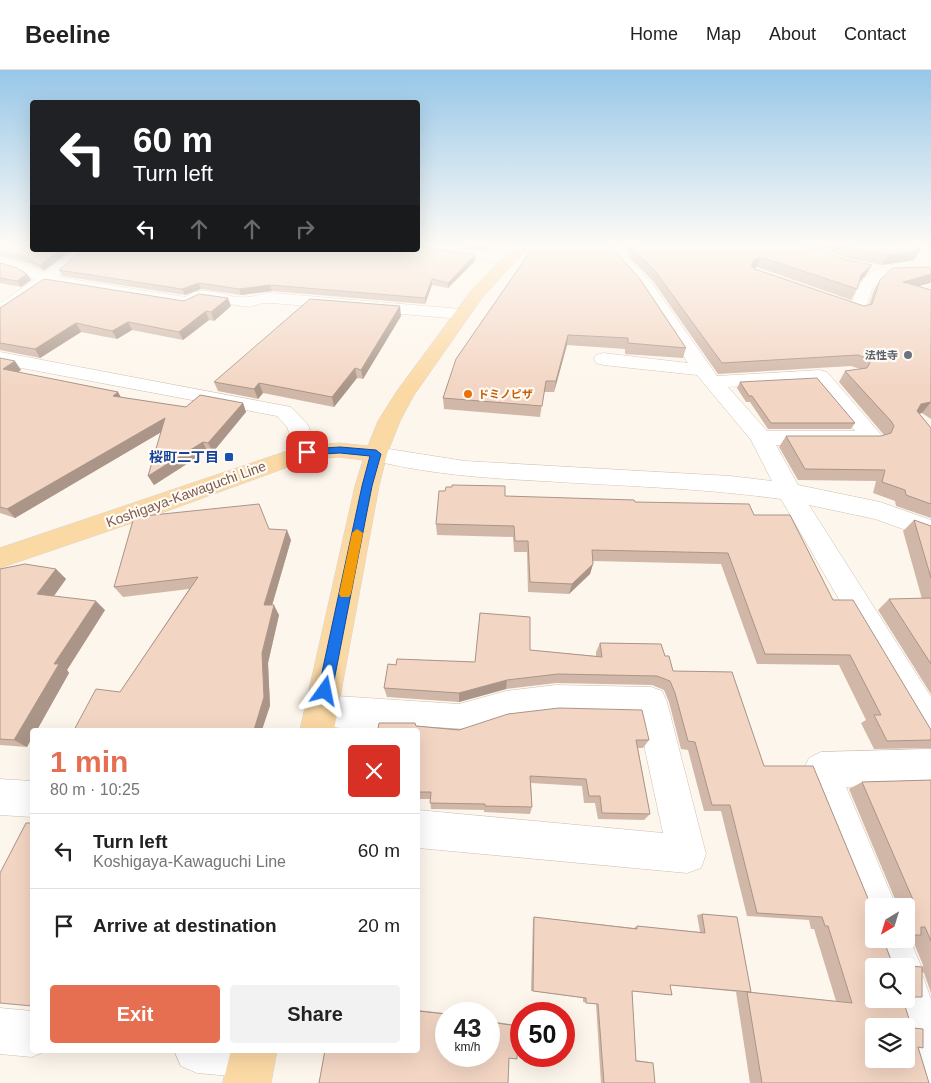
<!DOCTYPE html>
<meta charset="utf-8">
<style>
:root{--surface:#fff;--page:#f2f2f2;--text:#222;--muted:#767676;--line:#e0e0e0;--accent:#e76f51}
body{margin:0;font-family:Helvetica,"Noto Sans JP",sans-serif;background:var(--page);color:var(--text);height:100vh;display:flex;flex-direction:column;font-size:19px;white-space:nowrap}
*{box-sizing:border-box;margin:0}
p{font-size:16px;color:var(--muted)}
.icon{flex:none;width:28px;height:28px;fill:none;stroke:currentColor;stroke-width:2;stroke-linecap:round;stroke-linejoin:round}
.map{position:relative;flex:1;overflow:hidden}
.panel{position:absolute;left:30px;top:658px;width:390px;height:325px;display:flex;flex-direction:column;background:var(--surface);border-radius:5px;box-shadow:0 5px 20px #0002}
.panel>*{flex:none}
.hud{position:absolute;left:30px;top:30px;width:390px;height:152px;border-radius:5px;box-shadow:0 5px 20px #0002;background:#202124;color:#fff;overflow:hidden}
.needle{width:32px;rotate:218deg}
.tools{position:absolute;left:865px;top:828px;display:grid;gap:10px}
.tools a{display:grid;place-items:center;width:50px;height:50px;border-radius:5px;background:var(--surface);box-shadow:0 5px 20px #0002;font-size:25px}
.speed{position:absolute;left:435px;top:932px;display:flex;gap:10px;font-size:25px;font-weight:700;text-align:center}
.speed>*{display:grid;place-content:center;width:65px;height:65px;border-radius:50%;background:var(--surface);box-shadow:0 5px 20px #0002;line-height:1}
.speed small{font-size:12px;font-weight:400}
.speed .limit{border:8px solid #d22;background:#fff;color:#111}
.pin{position:absolute;display:grid;place-items:center;width:42px;height:42px;color:#fff;margin:-21px;border-radius:10px;box-shadow:0 2px 8px #0006}
.me{position:absolute;width:55px;margin:-28px;rotate:12deg;stroke-linejoin:round;filter:drop-shadow(0 0 4px #0008)}
.turn{display:flex;align-items:center;gap:18px;height:105px;padding:0 20px;font-size:22px}
.turn .icon{width:65px;height:65px;stroke-width:2.5}
.turn b{display:block;font-size:35px;line-height:42px}
.lanes{display:flex;align-items:center;height:48px;padding:0 20px;background:#0003;justify-content:center;gap:25px;direction:ltr}
.lanes .off{opacity:.35}
.round{display:grid;place-items:center;flex:none;width:52px;height:52px;border-radius:5px;background:var(--page)}
.summary{display:flex;align-items:center;justify-content:space-between;height:85px;padding:0 20px}
h1{font-size:30px;font-weight:700;line-height:38px;color:var(--accent)}
.button{display:flex;gap:10px;margin-top:auto;padding:10px 20px}
.button a{flex:1;height:58px;border-radius:5px;background:var(--accent);color:#fff;font-size:20px;font-weight:700;line-height:58px;text-align:center}
.button a+a{background:var(--page);color:var(--text)}
ul{padding:0;list-style:none}
li{display:flex;align-items:center;gap:15px;height:75px;padding:0 20px;border-top:1px solid var(--line)}
li div{flex:1}
li b{display:block;font-size:19px}
li em{font-style:normal}
header{display:flex;align-items:center;gap:30px;box-sizing:border-box;height:70px;padding:0 25px;background:var(--surface);border-bottom:1px solid var(--line)}
header strong{font-size:24px}
nav{display:flex;gap:28px;margin-inline-start:auto;font-size:18px}
.map>svg:first-child{display:block}
</style>
<header>
<strong>Beeline</strong>
<nav><a>Home</a><a>Map</a><a>About</a><a>Contact</a></nav>
</header>
<div class="map">
<svg width="931" height="1013" viewBox="0 0 931 1013">
<rect width="100%" height="100%" fill="#fdf6ec"/>
<g fill="none" stroke-linecap="round" stroke-linejoin="round">
<g stroke="#d1beb0" stroke-width="1">
<path id="minor" d="M418,176H448L508,186L513,187L515,190L513,193L508,194L418,180Z
M611,176H625L629,190L651,212L717,306L820,300L827,302L884,368L881,373L873,375H776L798,415L880,432L931,450V469L875,449L809,435L931,627V673L919,668L781,429C702,418 622,416 542,411C483,408 425,404 368,389L365,384L368,379L376,377L465,391L730,406L772,411L751,370L697,305L603,295L596,293L594,289L596,285L603,283L688,293L639,218L615,191ZM815,312L855,361H767L728,317Z
M74,180H90L58,207L185,227C207,212 226,230 249,227C257,226 264,223 272,223L461,239L467,240L470,244L467,248L461,249L272,233H263L249,237L202,230L188,238L117,225L48,215L6,245L0,246V233L34,210L21,202L0,196V187L31,196L44,203Z
M882,197L887,199L890,202L872,219L864,244H852L822,232L820,229L822,226L828,224L852,232C857,217 866,201 882,197Z
M0,282L291,337L308,355L318,382L315,387L307,389L299,387L287,357L277,346L0,294Z
M556,615L651,617L662,621L667,632L706,784L701,798L687,803L418,778V740L663,763L638,647L556,645L506,651L459,666L418,663V660C386,660 338,662 309,651L305,640L309,629L321,625L459,634L506,621Z
M931,679V715L846,717L896,836H874V869H906V860L921,896L918,903L922,904L931,929V1013H914L905,989H906V956H895L887,929H906V896H878L868,869L874,855L862,850L803,700L809,688L821,682Z
M0,709L32,711V747L0,745Z
M0,938L32,941V980H48L32,987L0,984Z
M174,980H274L276,985L269,1001L253,1008L197,1003L181,996Z"/>
</g>
<g stroke="#dad1cd" stroke-width="1">
<path id="major" d="M514,176H529L482,228L414,325L400,351L387,384L379,416L334,660H300L355,416L363,390L339,387L310,389L164,442L0,498V478L299,377L339,373L368,376L378,351L397,321L470,222Z
M231,980H277L271,1013H223Z"/>
</g>
<use href="#minor" fill="#fff" fill-rule="evenodd"/>
<use href="#major" fill="#fbd9a5" fill-rule="evenodd"/>
</g>
<path fill="#d1b7a8" fill-rule="evenodd" d="M0,176H32L44,201L32,194L0,186Z
M461,176H489L485,180Z
M627,176H805L866,205L859,212L857,219L851,230L757,197L754,198L864,236L869,235L874,220L880,210L930,213L919,216L931,220V349L922,343L919,344L931,358V448L896,436L895,431L873,423L876,411L798,410L779,377L786,366H881L884,365L839,312L845,301L860,299L851,296L718,304L653,211L631,189Z
M812,176H913L920,180L914,190L882,195L850,189Z
M616,182L686,278L683,288L625,284V279L567,275L554,322H544L540,347L444,339L443,328Z
M475,191L448,218L432,215L425,234L272,221L241,225L201,219L185,225L62,206L59,200Z
M0,193L27,204L31,210L21,217L0,213Z
M184,231L231,236L214,251L209,250L183,270L132,260L117,269L81,262L40,288L0,280V238Z
M401,246L363,309L357,308L334,337L263,323L258,329L218,321L214,312Z
M0,288L21,300L18,302L118,322L120,327L186,337L243,333L246,342L213,382L207,381L154,415L148,406L161,362L15,448L0,443Z
M740,312L855,353L851,359H768L750,332H746L737,318Z
M505,426L635,432L754,445L833,530L931,660V678L874,679L861,653L866,650L839,595L757,594L721,494L593,491V494L590,504L569,524L528,522L527,482H514L513,467L437,465L436,454Z
M914,450L931,456V624L878,540L889,529H922L903,461Z
M269,459L291,470L272,535L279,545L268,593L270,636L120,622L189,519L123,527L114,517Z
M0,499H56L66,509L54,526L105,540L67,600L69,603L37,660H32L27,677L0,675Z
M480,543L530,547V580L596,586V582L600,573L661,574L665,586H669L673,601L732,602L764,696H813L874,843V869H883L893,895L922,897V898L923,895L911,866L906,867V836H883L891,834H897L849,719L862,712L931,710V923L924,903L922,902V927H906V896H874V929H903V930L912,958L923,959V978L918,977L929,1013H750L736,922H739L670,915L672,925L632,921L636,990L649,992L653,993L655,1013H601L596,934L583,932V928L531,921L533,848L534,847L634,858L637,856L700,862L697,845L702,844L737,847L751,922L836,931L814,859H811L809,850L747,846L721,741H704L688,680L681,679L669,632L664,620L652,615L556,613L506,619L459,632L387,627L384,618L388,594L396,595L397,589L475,592ZM874,956H906V989H874Z
M416,656L649,670L643,678H638L650,744L644,750L598,749L595,733H584L582,716L531,713L532,737L530,744L484,742V740L431,739L430,729H418V660L378,659Z
M418,940L452,944H446V986H489V951L516,955L518,956L517,989L509,988L508,1013H319L325,980H418Z"/>
<path fill="#aa9588" d="M61,180H72L44,201L40,195Z
M920,180L914,190L882,195L888,185Z
M475,185V191L448,218V213Z
M761,187L757,197L750,200L751,195L754,190Z
M872,195L866,205L856,216L861,205Z
M27,204L31,210L21,217L17,211Z
M931,204V212L930,213L897,222L903,212Z
M432,209V215L425,234V228Z
M199,213L201,219L185,225L182,219Z
M270,215L272,221L241,225L239,219Z
M228,228L231,236L214,251L211,242Z
M400,236L401,246L363,309L361,300Z
M206,241L209,250L183,270L179,262Z
M128,252L132,260L117,269L112,261Z
M76,253L81,262L40,288L35,279Z
M568,265L567,275L554,322L556,311Z
M15,291L21,300L9,308L3,299Z
M355,298L357,308L334,337L332,327Z
M259,313L263,323L258,329L254,319Z
M118,322L123,331L113,326Z
M931,332L922,343L913,345L921,334Z
M243,333L246,342L213,382L208,373Z
M165,348L170,357L15,448L7,439Z
M203,372L207,381L154,415L148,406Z
M287,460L291,470L269,546L264,535Z
M593,494L590,504L569,524L572,514Z
M56,499L66,509L48,534L37,524Z
M96,531L105,540L67,600L69,603L37,660H32V668L27,677L14,670L54,594Z
M274,535L279,545L268,593L270,636L262,660H254L262,583Z
M507,610L506,619L459,632V623Z"/>
<path fill="#f3d5c3" stroke="#aa9588" fill-rule="evenodd" d="M0,176H32V180H61L40,195L28,188L0,181Z
M418,176L475,185L448,213L432,209L425,228L270,215L239,219L199,213L182,219L59,200L83,180H418Z
M534,176H614L616,182L640,209L686,278L628,273V268L568,265L556,311H546L542,336L443,328L456,289Z
M632,176H805L847,190L872,195L861,205L857,219L761,187L754,190L751,195L754,199L864,236L872,234L880,210L893,198L928,197L931,199V204L903,212L931,220V332L921,334L917,341L931,358V434L906,425L905,420L882,412L885,400L805,399L786,366H881L891,363L894,356L891,351L845,301L867,298L870,293L866,288L858,285L722,293L655,201L633,179Z
M846,176H913L920,180L888,185L856,179Z
M0,193L17,198L27,204L17,211L0,208Z
M44,209L184,231L199,224L228,228L211,242L206,241L179,262L128,252L112,261L76,253L35,279L0,273V238Z
M310,229L400,236L361,300L355,298L332,327L259,313L254,319L214,312Z
M0,288L15,291L3,299L118,322L113,326L186,337L200,325L243,333L208,373L203,372L148,406L165,348L7,439L0,437Z
M817,308L855,353H771L752,326H749L740,312Z
M452,415L505,416V426L634,430L635,432L749,434L754,445H790L833,530H853L931,660V670L887,671L874,645H881L850,585L765,584L728,483L592,480L593,494L572,514L530,512L528,471H515L514,456L436,454L439,421H445L446,417H452Z
M259,434L269,459L287,460L264,535H274L262,583L264,627L254,660H74L96,619L120,622L198,507L114,517L134,447Z
M914,450L931,456V508Z
M25,494L56,499L37,524L96,531L54,594H59L14,670L0,669V499Z
M931,528V594L889,529Z
M480,543L530,547V580L602,587L600,573L661,574L665,586H669L673,601L732,602L764,696H813L874,843V869H883L893,895L922,897V927H906V896H874V929H903V930L912,958L923,959V978L918,977L929,1013H762L747,922L852,933L828,856H825L822,847L757,843L730,735H712L695,672L688,671L675,623L670,611L657,606L558,604L507,610L459,623L384,618L388,594L396,595L397,589L475,592ZM874,956H906V989H874Z
M559,638L642,640L649,670H636L650,744L602,743L600,726H589L586,709L530,706L532,737L485,736V734L430,733L431,722H418V660H374V659H378L379,653H415L416,656L459,660L508,644Z
M931,710V871L925,857H921V865H906V836H891V834H912L914,832L862,712Z
M26,753H32V936L0,933V803Z
M702,844L737,847L751,922L670,915L672,925L632,921L636,991L653,993L655,1013H604L598,934L586,933V928L533,921L534,847L637,859V856L705,863Z
M418,941L446,944V986H489V952L518,956L517,989L509,988L508,1013H319L325,980H418Z"/>
<linearGradient id="sky" x2="0" y2="1"><stop stop-color="#97c7e8"/><stop offset="0.55" stop-color="#fefbf6"/><stop offset="1" stop-color="#fefbf6" stop-opacity="0"/></linearGradient>
<rect width="931" height="318" fill="url(#sky)"/>
<path fill="#1a73e8" stroke="#114b97" d="M340,377L376,380L381,384L372,416L332,621L330,626L325,627L320,626L318,621L362,416L370,386L340,383L307,385L302,382L307,379Z"/>
<path fill="#f59e0b" d="M357,459L363,463L351,524L349,527H341L339,524L352,463Z"/>
<circle fill="#6b7280" stroke="#fffaf3" stroke-width="2" cx="908" cy="285" r="5"/>
<circle fill="#e8710a" stroke="#fffaf3" stroke-width="2" cx="468" cy="324" r="5"/>
<rect fill="#1a4fb4" stroke="#fffaf3" stroke-width="2" x="224" y="382" width="10" height="10" rx="2.5"/>
<g text-anchor="middle" dominant-baseline="central" stroke-width="4.5" stroke-linejoin="round" paint-order="stroke">
<g font-size="11" font-weight="bold" fill="#5b616d" stroke="#fffaf3" text-anchor="end">
<text x="898" y="285">法性寺</text>
</g>
<g font-size="11" font-weight="bold" fill="#c56008" stroke="#fffaf3" text-anchor="start">
<text x="478" y="324">ドミノピザ</text>
</g>
<g font-size="14" font-weight="bold" fill="#164399" stroke="#fffaf3" text-anchor="end">
<text x="219" y="387">桜町二丁目</text>
</g>
<g font-size="14" fill="#7a5c4d" stroke="#fffaf3">
<text transform="translate(186 424) rotate(-20)">Koshigaya-Kawaguchi Line</text>
</g>
</g>
</svg>
<div class="tools">
<a><svg class="needle" viewBox="-14 -14 28 28"><path d="M0-13l5 13h-10z" fill="#e53935"/><path d="M0 13l5-13h-10z" fill="#767676"/></svg></a>
<a><svg class="icon" aria-label="search" viewBox="0 0 24 24"><circle cx="10" cy="10" r="6"/><path d="M15 15l6 6"/></svg></a>
<a><svg class="icon" aria-label="layers" viewBox="0 0 24 24"><path d="M12 4l9 5-9 5-9-5zM3 14l9 5 9-5"/></svg></a>
</div>
<div class="speed"><div>43<small>km/h</small></div><div class="limit">50</div></div>
<div class="pin" style="left:307px;top:382px;background:#d93025"><svg class="icon" aria-label="arrive" viewBox="0 0 24 24"><path d="M6 21V4h12l-3 4 3 4H6"/></svg></div>
<svg class="me" style="left:325px;top:621px" viewBox="-20 -20 40 40"><path d="M0-17L14 15 0 8-14 15z" fill="#1a73e8" stroke="#fff" stroke-width="4"/></svg>
<div class="hud">
<div class="turn"><svg class="icon" aria-label="left" viewBox="0 0 24 24"><path d="M17 20v-9H6M10 6l-5 5 5 5"/></svg><div><b>60 m</b>Turn left</div></div>
<div class="lanes"><svg class="icon" aria-label="left" viewBox="0 0 24 24"><path d="M17 20v-9H6M10 6l-5 5 5 5"/></svg><svg class="icon off" aria-label="ahead" viewBox="0 0 24 24"><path d="M12 20V5M6 11l6-6 6 6"/></svg><svg class="icon off" aria-label="ahead" viewBox="0 0 24 24"><path d="M12 20V5M6 11l6-6 6 6"/></svg><svg class="icon off" aria-label="right" viewBox="0 0 24 24"><path d="M7 20v-9h11M14 6l5 5-5 5"/></svg></div>
</div>
<section class="panel">
<div class="summary"><div><h1>1 min</h1><p>80 m · 10:25</p></div><a class="round" style="background:#d93025;color:#fff"><svg class="icon" aria-label="close" viewBox="0 0 24 24"><path d="M6 6l12 12M18 6L6 18"/></svg></a></div>
<ul>
<li><svg class="icon" aria-label="left" viewBox="0 0 24 24"><path d="M17 20v-9H6M10 6l-5 5 5 5"/></svg><div><b>Turn left</b><p>Koshigaya-Kawaguchi Line</p></div><em>60 m</em></li>
<li><svg class="icon" aria-label="arrive" viewBox="0 0 24 24"><path d="M6 21V4h12l-3 4 3 4H6"/></svg><div><b>Arrive at destination</b></div><em>20 m</em></li>
</ul>
<div class="button"><a>Exit</a><a>Share</a></div>
</section>
</div>
